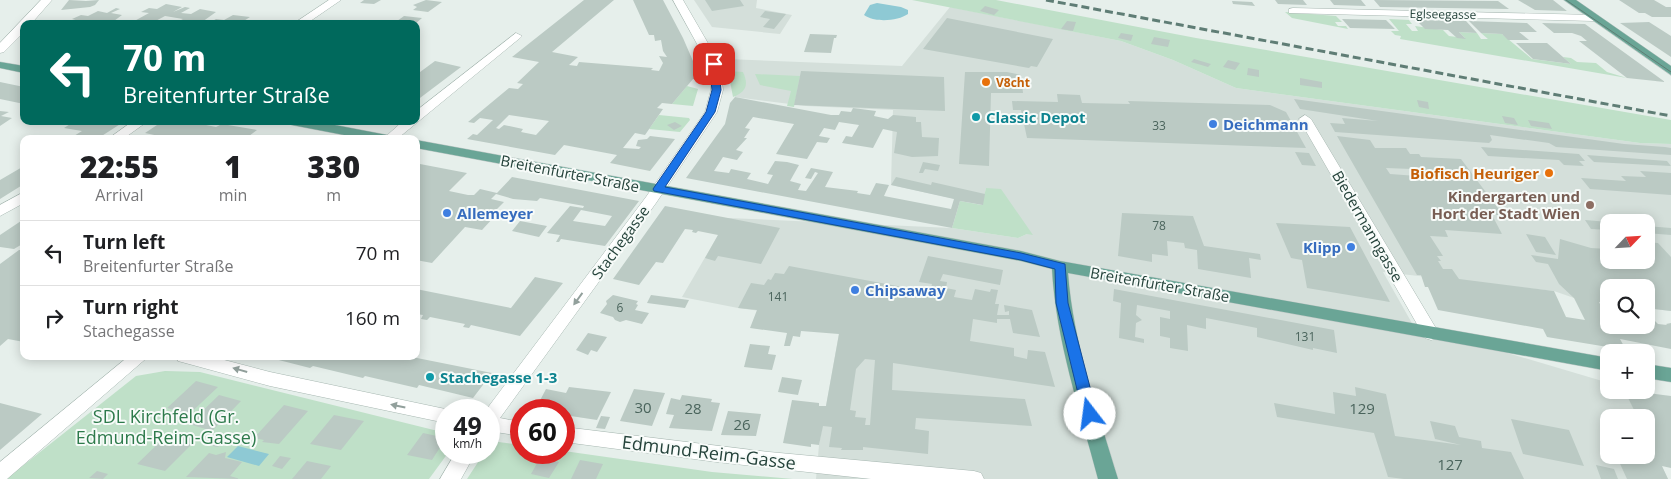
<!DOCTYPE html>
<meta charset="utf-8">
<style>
:root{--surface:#fff;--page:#f6f6f6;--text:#202124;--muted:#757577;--line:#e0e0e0}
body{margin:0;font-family:"Open Sans",sans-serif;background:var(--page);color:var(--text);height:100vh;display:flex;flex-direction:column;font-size:19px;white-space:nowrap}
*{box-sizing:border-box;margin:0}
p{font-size:16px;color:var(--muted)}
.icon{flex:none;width:28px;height:28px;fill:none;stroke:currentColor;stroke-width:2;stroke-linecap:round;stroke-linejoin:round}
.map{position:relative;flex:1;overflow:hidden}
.side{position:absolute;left:20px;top:135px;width:400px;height:225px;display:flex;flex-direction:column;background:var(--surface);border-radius:10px;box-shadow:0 2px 12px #0003}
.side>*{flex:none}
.hud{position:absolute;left:20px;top:20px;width:400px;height:105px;border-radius:10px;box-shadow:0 2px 12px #0003;background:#00695c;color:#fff;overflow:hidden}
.needle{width:32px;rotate:65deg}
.controls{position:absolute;left:1600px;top:214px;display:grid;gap:10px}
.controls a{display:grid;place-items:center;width:55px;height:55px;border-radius:10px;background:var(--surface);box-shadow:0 2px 12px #0003;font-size:25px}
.speed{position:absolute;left:435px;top:399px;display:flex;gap:10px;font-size:25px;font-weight:700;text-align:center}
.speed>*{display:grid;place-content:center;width:65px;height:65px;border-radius:50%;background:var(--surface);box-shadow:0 2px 12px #0003;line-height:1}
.speed small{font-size:12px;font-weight:400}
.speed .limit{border:8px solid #d22;background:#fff;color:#111}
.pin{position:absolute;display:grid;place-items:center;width:42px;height:42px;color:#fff;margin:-21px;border-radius:10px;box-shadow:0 2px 8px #0006}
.me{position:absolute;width:55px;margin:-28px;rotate:345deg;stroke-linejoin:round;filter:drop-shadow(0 0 4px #0008)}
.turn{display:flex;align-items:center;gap:18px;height:105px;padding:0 20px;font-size:22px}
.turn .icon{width:65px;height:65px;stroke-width:2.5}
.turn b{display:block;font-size:35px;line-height:42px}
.eta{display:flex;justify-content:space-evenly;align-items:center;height:85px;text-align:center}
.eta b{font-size:30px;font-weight:800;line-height:35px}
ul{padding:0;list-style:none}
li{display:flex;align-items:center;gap:15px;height:65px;padding:0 20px;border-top:1px solid var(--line)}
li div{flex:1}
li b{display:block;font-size:19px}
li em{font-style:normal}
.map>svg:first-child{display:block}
</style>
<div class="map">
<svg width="1671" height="479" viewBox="0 0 1671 479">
<rect width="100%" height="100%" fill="#e6efeb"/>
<path fill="#d4dfda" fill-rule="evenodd" d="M694,0H757L756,8L792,15L780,34L712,27Z
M950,7L1121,41L1173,60L1236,88L1640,143L1671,144V311L1646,308V288H1609V303L1574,298L1554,291L1383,272L1413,325L1609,383V390H1624L1638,417L1609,418V455H1646V435L1668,479H816L819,445L841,322L738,308L682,297L728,218L952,228L1018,238L1027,234L986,188L983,205L891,185L893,110L806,106L735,97L727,59L902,66ZM1609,222H1646V260H1609Z"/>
<path fill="#bfe0c8" d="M912,0H996L1196,38L1671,120V144L1640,143L1236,88L1173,60L1121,41Z
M1285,12L1336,16L1342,22H1335L1338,26H1346L1348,29L1292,18Z
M1389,19L1409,20L1412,24H1406L1412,31H1418L1415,26L1443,30L1449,36L1465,38L1459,32L1477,33L1481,39H1488L1481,33L1502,34L1532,59L1571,64L1563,57L1571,58L1577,62L1596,63L1607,72L1627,78L1400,39L1401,36L1395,35L1391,31H1399Z
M728,71L743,72C749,85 746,92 733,97Z
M755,74L800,76L794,107L787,106L791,91L760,85Z
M687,86L698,89L693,106L672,104Z
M659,115L689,118L690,120L680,132L649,129Z
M986,188L1001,189L1033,235L1027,234L1018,238L952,228L960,201L982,205Z
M165,371L200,372L446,433L448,453L429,479H6L136,376Z
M491,441L521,445V452L564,451L712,472L793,479H467L484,453L489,452Z"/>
<path fill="#8ec9d4" d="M877,3L901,7L908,10V14C898,21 875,23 864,15L870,5Z
M238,446L269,454L259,466L227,457Z"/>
<path fill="#bbcac4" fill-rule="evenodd" d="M69,0L86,1L99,0L95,5L90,7L61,10Z
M364,0H381L374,4L360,3Z
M426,0L442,2L428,12L413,10L417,7L413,5Z
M584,0H614L552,52L578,57L569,65L577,66L579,62L653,68L651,70L659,71L663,63L659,56L667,57L663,51L661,40L655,41L654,35H649L633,0H663L683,38L696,68L697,79H693L672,104L662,103L657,108L663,109L645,135L635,133L623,148L639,149L641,147L636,146L638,140L647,139L650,136L675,139L650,171L610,163L617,155L564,145L555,155L467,139L473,134L477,135L493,120L480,118L474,123L468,122L509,88L518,89L523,84L517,83L539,62L512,57ZM509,115L549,121L536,135L521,132L523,129L504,125L499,129L496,128Z
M705,0H740L744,6L712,11Z
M1275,0H1303L1307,5L1278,4Z
M1330,0H1361L1366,6L1334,5Z
M1374,0L1498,1L1509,9L1380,7Z
M1518,0H1553L1567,11L1535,10Z
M1619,0H1654L1666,7H1671V17H1652L1645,13H1639Z
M1232,1L1252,2L1255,6L1233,4Z
M166,4L182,7L173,12L185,7L190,8L181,13L191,14L200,9L216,12L202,22L195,24H173L183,19L165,16L150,24H129L149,13L141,12L149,8L157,9Z
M985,6L999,10L994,15L980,11Z
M116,8L120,9L111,13L122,15L110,24H73L79,21L72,19L81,15L88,16L98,11L107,13Z
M765,11L786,14L774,29L763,27L770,19L760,17Z
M233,15L250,17L239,24L209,23L216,19L224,20Z
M404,16L422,18L415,24H393Z
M947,18L1053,39L1037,67L1031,66L1029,68L923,49Z
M1342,19L1386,20L1395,29L1350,28Z
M1416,20L1466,21L1477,33L1459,32L1466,39L1457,38L1448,30L1425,29Z
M1067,21L1076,22L1073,31L1061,29Z
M1469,21L1527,23L1537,32H1519L1529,40H1508L1502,34L1481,33Z
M1649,22L1671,36V57L1620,23Z
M1542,23L1585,24L1665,82L1627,78L1579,41H1587L1581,36L1572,33H1554Z
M1121,33L1133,35L1131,41L1118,38Z
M810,34L837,35L836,38H834L831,53L804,52Z
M1154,37L1170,40L1168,47L1151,44Z
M1516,43H1547L1571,64L1533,59Z
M1194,59L1211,64L1208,67L1191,62Z
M1228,60L1240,63L1235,70L1223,67Z
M435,61L461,67L416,101V75Z
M1248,68L1259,70V77L1247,75Z
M801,71L944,77L945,111L794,105Z
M965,72H1007L1021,75L1023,93H991L989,166L959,164Z
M1300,78L1322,82V88L1300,85Z
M0,82L24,87V104L0,99Z
M1057,94L1080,95L1082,103L1130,104L1128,101L1270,105L1286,112L1306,148L1027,138L1021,110H1013L1012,101L1058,102Z
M735,97L831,115H839L841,111L851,112L853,108L876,111L874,116L888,119L893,115L916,117V122H921L922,137L939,138L938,156L912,157L894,153L897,132L883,129L873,148L842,143L846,136L852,137L859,125L839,122L835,130L824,128L819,136L830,138L827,143L817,142L807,159L776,154L794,124L753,117L745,128L750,129L744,138H747L736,150L743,152L737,160L723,157L714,171L729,173L731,169L751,173L747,179L768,184L773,175L767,174L775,161L787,162L799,165L790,181L801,184L798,190L806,191L818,173L815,172L811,179L805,178L811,168L833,172L825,187L858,191L857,193L870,195L876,183L889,185L884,196L951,209L954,199L891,185L896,177L931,185L932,182L985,194L983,205L960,201L952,228L686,178L725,124L730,103Z
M1294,99L1624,144L1665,147L1671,148V155L1556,147L1549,143L1490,135L1492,140L1489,143L1335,132L1330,123L1345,124L1342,118L1378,121L1300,109Z
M1417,100L1428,102L1429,109L1419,107Z
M0,111L9,112L1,116L12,118L0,126Z
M1502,116L1514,118L1518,125L1505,123Z
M1528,120L1549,123L1552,129L1531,126Z
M75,121L104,125L110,121H125L97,139H69L82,131L64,128Z
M163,121H186L216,127L222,124L257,130L245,139L202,137L199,139H173L145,133Z
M675,122L682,126L674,130L667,125Z
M1337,136L1370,140L1375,148H1406L1410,154H1419L1421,157L1461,159L1503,215H1492L1502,234L1445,230L1448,237L1430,236L1443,256H1437L1441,261H1438L1443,269H1452L1459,279L1554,291L1566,317L1585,320L1574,298L1559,284L1548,264L1536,262L1531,255L1558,259L1560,239L1591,248L1608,249L1609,260H1646V242L1658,243L1671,257V311L1646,308V288H1609V303L1599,302L1605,314L1609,315V325H1646V316L1652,318L1658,324L1667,325L1666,324L1671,323V349L1620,339L1626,350L1547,337L1543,329L1438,310L1428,287H1425L1421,275H1417ZM1386,168L1412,169L1417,176L1390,174Z
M1481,147L1579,154L1585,161H1579L1584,166L1564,165L1559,160L1488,156Z
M1295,152L1309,153L1316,166L1302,165Z
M1587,155L1667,161L1671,166L1594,162Z
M923,162L940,165L938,171L925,169L923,173H919Z
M420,164L467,173L449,191L468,195H474L480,189L497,193L512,177L639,201L605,246L561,239L559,242H556L560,235L547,233L570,206L583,208L584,206L540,198L537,201L513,199L496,194L491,199L504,202L490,216L494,217L482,230L465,227L432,263L416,260V167ZM581,210L612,216L605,226L573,221Z
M24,166V184L0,199V180Z
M1640,171L1671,173V195L1590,189L1581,178L1626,181L1621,176L1646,177Z
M665,206L728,218L780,228L761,264L718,256L715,261L705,258L718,235L698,231L696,233L692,232L693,230L685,229L663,263L656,262L639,285L613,279Z
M1122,213L1193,216L1204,246L1260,254L1261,260L1249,258L1251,278L1198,269L1197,250L1185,248L1184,243L1167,241L1168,256L1152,254V262L1118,256Z
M24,219V243L14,249L0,247V235Z
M1585,220L1609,222V230L1591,229Z
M520,221L547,226L539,237L512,231Z
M1276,223L1350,227L1390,302L1307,288L1302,260L1291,258Z
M1646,226L1671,228V235L1646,233Z
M1526,234L1545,237L1556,255L1536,252Z
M19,250H24V342L8,339L0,346V264Z
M928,256L1003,270L1000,285L943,274L940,281L947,282L946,288L956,290L954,297L972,300L975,289L990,292L991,289L998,290L995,304H999L997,315H1009V311L1005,312L1004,305L1032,310L1040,337L1013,333L1010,319H997V323L973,319L970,341L1014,348V356L1027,359L1028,350L1045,352L1055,387L893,363L892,390L1025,399L1032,426L916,418L915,429L929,431L928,454L863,447V450H841L842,448L829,447L832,427L823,426L819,445L811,444V447L783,443L792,400L819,403V406H826L839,334L801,331L800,337L793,336L790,346H784L787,333L750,328L757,310L738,308L751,283L764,285L768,279L771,280L775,273L784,274L789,266L930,292L932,284L919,282ZM865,359L875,360L870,425H865L866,418L855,417L856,411L850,410L856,369Z
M535,277L563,283L520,336L471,325L469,328L463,327L465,324L430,317L427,320L421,319L423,315L416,314V289L511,308Z
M1114,289L1334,330L1337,353L1313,348V350L1257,337V328L1206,318V329L1187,325L1188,351L1170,348V338L1160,336V317L1170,319V311L1137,305L1136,315L1142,320L1136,323L1135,337L1144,339V343L1119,338L1121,303L1113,301Z
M613,295L638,301L636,304L638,305L635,310L649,313L642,324L626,320L620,322L615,320L613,317L600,313L607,304L606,301Z
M651,295L689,300L685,308L647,303Z
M588,333L607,337L597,352L591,350L588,355L576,350Z
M750,344L770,346L768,354L776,355L772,370L744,367Z
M263,356H407L492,373L473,398L419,385L417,388L365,376L363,378L313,366L310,368Z
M782,377L802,380L798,395L778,392Z
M196,381L218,387L183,420L168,416L174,410L167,408Z
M569,387L611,392L597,420L564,415V410H535L546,389L566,393Z
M1355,387L1386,394L1395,436L1461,445L1435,439L1430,421L1455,426L1459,437L1481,441L1482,448L1511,452L1524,479H1404L1388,477L1374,433L1277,417L1274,403L1335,414L1333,392L1356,396Z
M634,389L665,393L652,426L620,421Z
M1624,390L1671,396V468L1662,466L1668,479H1627L1616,455H1646L1647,436L1646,418H1638Z
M219,395L241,401L212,431L189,424Z
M682,395L712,399L711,402L720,403L712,431L669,428L674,415L666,414L671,398L680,400Z
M0,403L42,414L0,450Z
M284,405L308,411L279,444L262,442L264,440L254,438Z
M728,411L761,414L756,436L721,435Z
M334,415L364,421L341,450L310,444Z
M601,416L610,417L605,429L596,428Z
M1511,419L1569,430L1584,466L1523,454Z
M169,433L196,440L165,471L137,464Z
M423,433L446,438L432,460L407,455Z
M220,437L226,439L218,447L212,446Z
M226,452L225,458L242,462L230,476L240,479L186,477L209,453L216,455Z
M280,456L291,458L282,469L272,466Z
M540,458L559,462L549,478L531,474Z
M580,460L603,464L596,479H571Z
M307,461L331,466L321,479H292Z
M1596,465L1614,469L1618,479H1601Z
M97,471L108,474L103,479L89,478Z"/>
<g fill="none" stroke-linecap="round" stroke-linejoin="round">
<g stroke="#a8b8b2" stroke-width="1">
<path id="minor" d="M41,0H52L31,24H24V32L4,52L0,53V43Z
M329,0H341L306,24H293Z
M673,0H683L720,64L723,90L717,112L656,203L500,418L521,422V436L489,431V410H486L646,197L705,112L711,90L708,64Z
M1293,8L1594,15L1599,18L1594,21L1289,13V9Z
M516,33L522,36L520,38L397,139H383L403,121H416V111Z
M1305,115L1311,119L1437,330L1439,334L1437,338L1431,340L1425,338L1299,119Z
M133,121H148L123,139H108Z
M24,192V203L0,216V205Z
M129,356H149L7,479H0V462Z
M176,356H209L270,372L450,410H446V423L270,386L178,361Z
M564,427L769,452L974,471L981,473L984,479H871L717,462L564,442Z
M456,452H476L461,479H440Z"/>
</g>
<g stroke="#c2cac8" stroke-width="1">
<path id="major" d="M1564,0H1576L1671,66V75Z
M0,62L24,66V73L0,68Z
M286,121H314L387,135L393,139H365L292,125Z
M416,140L1021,251L1060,261L1609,358V371L1068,273C1073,343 1098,412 1118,479H1098C1080,410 1056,341 1052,269L1021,261L416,148Z
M1646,364L1671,368V382L1646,378Z"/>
</g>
<use href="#minor" fill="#fff" fill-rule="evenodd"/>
<use href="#major" fill="#6aa596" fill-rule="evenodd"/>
<path stroke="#5f7d75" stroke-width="1" d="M1566,0L1671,72"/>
<path stroke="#5f7d75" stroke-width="3" stroke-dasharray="8 4" stroke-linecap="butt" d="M1046,0L1671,116"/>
</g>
<defs><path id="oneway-solid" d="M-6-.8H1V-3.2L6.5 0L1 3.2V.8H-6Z" transform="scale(1.25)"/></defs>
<g fill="#92a09c">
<use href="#oneway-solid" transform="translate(578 299) rotate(126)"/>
<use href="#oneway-solid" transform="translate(240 370) rotate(-164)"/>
<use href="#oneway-solid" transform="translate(398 406) rotate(-168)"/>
</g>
<path fill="#1a73e8" stroke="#114b97" d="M714,61L718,64L721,90L715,112L665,187L1021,253L1065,264L1068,303L1097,414L1095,418H1085L1083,414L1056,303L1055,269L1021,260L654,191L653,189L706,112L712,90L709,64Z"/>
<g fill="#e8710a" stroke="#f7fbf9" stroke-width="2">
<circle cx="986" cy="82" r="5"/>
<circle cx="1549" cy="173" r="5"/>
</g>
<g fill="#0f9aa8" stroke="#f7fbf9" stroke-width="2">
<circle cx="976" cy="117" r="5"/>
<circle cx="430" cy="377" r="5"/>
</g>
<g fill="#3f7fe0" stroke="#f7fbf9" stroke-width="2">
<circle cx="1213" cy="124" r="5"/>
<circle cx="447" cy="213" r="5"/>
<circle cx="1351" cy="247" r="5"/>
<circle cx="855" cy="290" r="5"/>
</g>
<circle fill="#8d6e63" stroke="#f7fbf9" stroke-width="2" cx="1590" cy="205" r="5"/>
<g text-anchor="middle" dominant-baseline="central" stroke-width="4" stroke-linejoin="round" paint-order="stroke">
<g font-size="12" fill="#24423a" stroke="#f7fbf9">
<text transform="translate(1443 14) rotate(1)">Eglseegasse</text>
</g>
<g font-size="12" font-weight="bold" fill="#c56008" stroke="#f7fbf9" text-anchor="start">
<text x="996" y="82">V8cht</text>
</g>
<g font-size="12" fill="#4a645c">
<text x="1159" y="125">33</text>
<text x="1159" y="225">78</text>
<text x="778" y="296">141</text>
<text x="620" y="307">6</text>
<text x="1305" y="336">131</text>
</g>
<g font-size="15" font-weight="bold" fill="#0d838f" stroke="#f7fbf9" text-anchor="start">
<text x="986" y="117">Classic Depot</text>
<text x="440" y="377">Stachegasse 1-3</text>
</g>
<g font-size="15" font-weight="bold" fill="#366cbe" stroke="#f7fbf9" text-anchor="start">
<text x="1223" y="124">Deichmann</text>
<text x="457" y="213">Allemeyer</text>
<text x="1341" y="247" text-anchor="end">Klipp</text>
<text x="865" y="290">Chipsaway</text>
</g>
<g font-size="15" fill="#24423a" stroke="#f7fbf9">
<text transform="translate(570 173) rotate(11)">Breitenfurter Straße</text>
<text transform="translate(1368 226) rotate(60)">Biedermanngasse</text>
<text transform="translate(620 242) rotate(-54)">Stachegasse</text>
<text transform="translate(1160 284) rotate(10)">Breitenfurter Straße</text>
</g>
<g font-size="15" font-weight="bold" fill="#c56008" stroke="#f7fbf9" text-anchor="end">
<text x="1539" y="173">Biofisch Heuriger</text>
</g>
<g font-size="15" font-weight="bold" fill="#785e54" stroke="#f7fbf9" text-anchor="end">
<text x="1580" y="196">Kindergarten und<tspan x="1580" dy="17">Hort der Stadt Wien</tspan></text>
</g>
<g font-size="15" fill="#4a645c">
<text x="643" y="407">30</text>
<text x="693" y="408">28</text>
<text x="1362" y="408">129</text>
<text x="742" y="424">26</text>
<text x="1450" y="464">127</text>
</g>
<g font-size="18" fill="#2d7a4b" stroke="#f7fbf9">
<text x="166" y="416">SDL Kirchfeld (Gr.<tspan x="166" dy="21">Edmund-Reim-Gasse)</tspan></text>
</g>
<g font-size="18" fill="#24423a" stroke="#f7fbf9">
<text transform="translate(709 452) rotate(7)">Edmund-Reim-Gasse</text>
</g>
</g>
</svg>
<div class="controls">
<a><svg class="needle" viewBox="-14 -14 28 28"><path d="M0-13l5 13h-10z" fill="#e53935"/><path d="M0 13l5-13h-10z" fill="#757577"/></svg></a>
<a><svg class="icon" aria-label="search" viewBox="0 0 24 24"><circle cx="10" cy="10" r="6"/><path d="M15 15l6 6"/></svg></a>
<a>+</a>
<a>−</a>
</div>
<div class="speed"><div>49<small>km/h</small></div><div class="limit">60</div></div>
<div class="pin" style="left:714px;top:64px;background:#d93025"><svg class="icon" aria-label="arrive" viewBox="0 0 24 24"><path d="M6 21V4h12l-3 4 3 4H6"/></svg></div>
<svg class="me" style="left:1090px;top:414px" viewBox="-20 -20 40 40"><circle r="19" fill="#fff"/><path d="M0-13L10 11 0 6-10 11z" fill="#1a73e8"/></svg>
<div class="hud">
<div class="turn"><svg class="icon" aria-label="left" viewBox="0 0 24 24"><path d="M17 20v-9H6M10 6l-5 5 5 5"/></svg><div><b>70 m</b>Breitenfurter Straße</div></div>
</div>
<section class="side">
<div class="eta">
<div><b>22:55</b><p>Arrival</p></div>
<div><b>1</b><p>min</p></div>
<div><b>330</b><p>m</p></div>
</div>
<ul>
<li><svg class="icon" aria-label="left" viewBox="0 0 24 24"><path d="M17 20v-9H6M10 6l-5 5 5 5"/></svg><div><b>Turn left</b><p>Breitenfurter Straße</p></div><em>70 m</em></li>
<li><svg class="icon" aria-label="right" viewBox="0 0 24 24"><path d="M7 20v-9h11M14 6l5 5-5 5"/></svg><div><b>Turn right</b><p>Stachegasse</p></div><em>160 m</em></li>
</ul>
</section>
</div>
